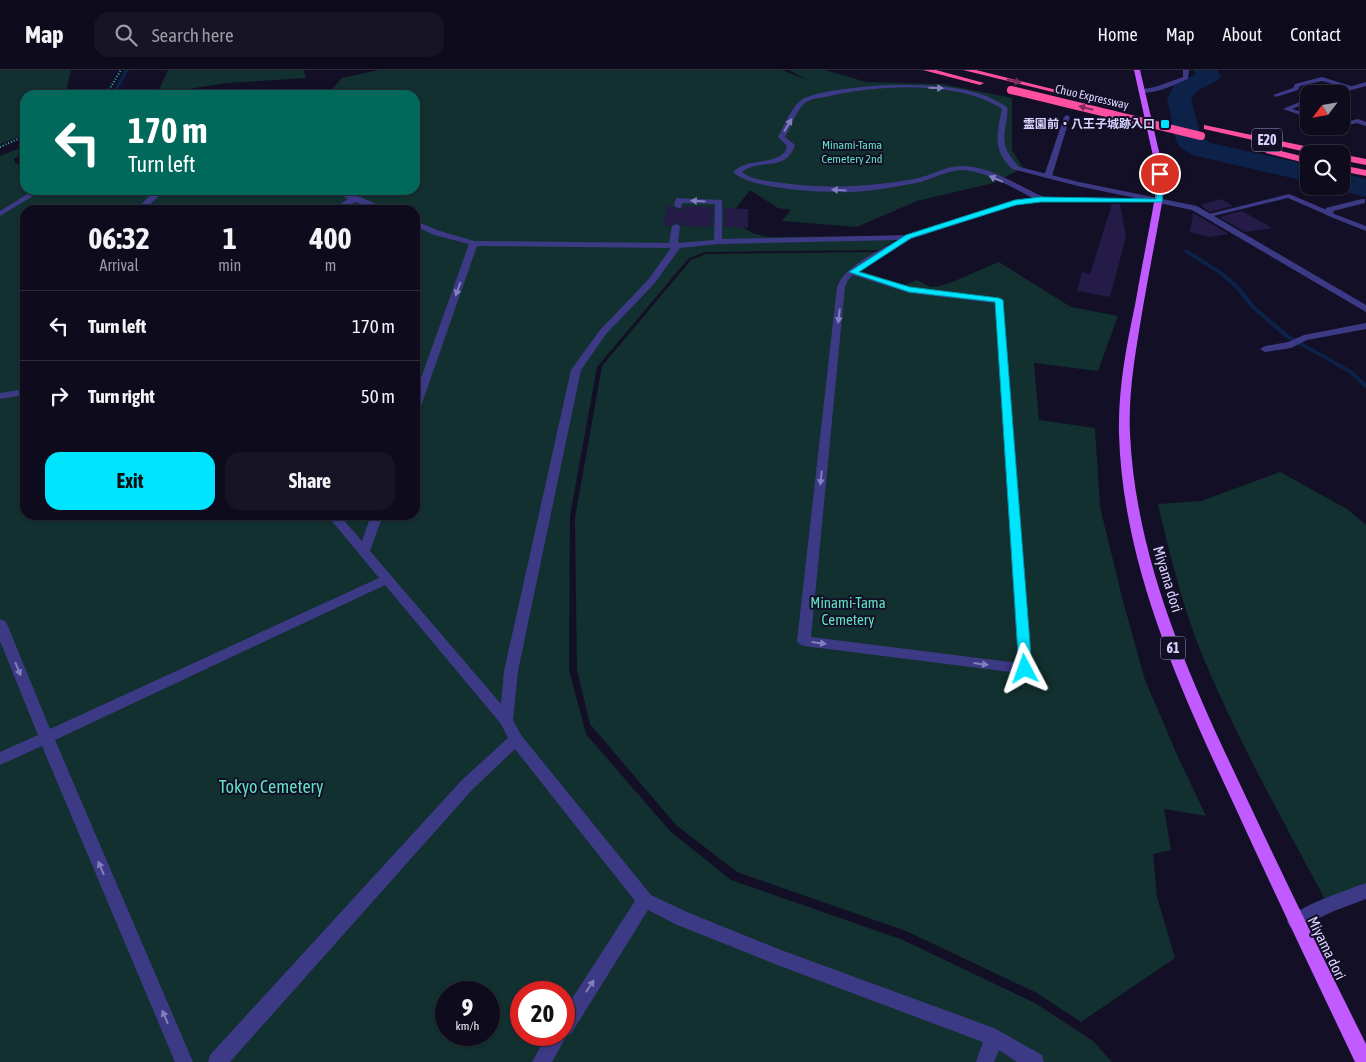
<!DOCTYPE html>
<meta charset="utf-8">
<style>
:root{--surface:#0e0b1c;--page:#171425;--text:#f1f3f6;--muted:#9b9ba3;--line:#2e2b3b;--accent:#00e5ff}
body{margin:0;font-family:"Asap Condensed","Noto Sans JP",sans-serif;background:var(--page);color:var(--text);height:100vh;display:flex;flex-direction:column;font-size:19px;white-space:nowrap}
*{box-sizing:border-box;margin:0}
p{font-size:16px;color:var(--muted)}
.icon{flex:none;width:28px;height:28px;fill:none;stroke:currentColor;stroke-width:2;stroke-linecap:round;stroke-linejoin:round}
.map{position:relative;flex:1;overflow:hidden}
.panel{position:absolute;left:20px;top:135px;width:400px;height:315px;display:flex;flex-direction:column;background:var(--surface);border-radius:15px;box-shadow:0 1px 4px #0004,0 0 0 1px var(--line)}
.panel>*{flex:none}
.banner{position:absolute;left:20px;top:20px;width:400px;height:105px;border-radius:15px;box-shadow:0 1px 4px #0004,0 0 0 1px var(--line);background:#00695c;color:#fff;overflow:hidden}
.needle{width:32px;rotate:239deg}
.fabs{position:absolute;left:1300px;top:15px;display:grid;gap:10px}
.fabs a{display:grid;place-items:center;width:50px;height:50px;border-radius:10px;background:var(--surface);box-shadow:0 1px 4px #0004,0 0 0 1px var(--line);font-size:25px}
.speed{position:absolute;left:435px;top:911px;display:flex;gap:10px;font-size:25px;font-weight:700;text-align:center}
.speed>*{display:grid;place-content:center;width:65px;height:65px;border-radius:50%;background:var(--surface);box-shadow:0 1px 4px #0004,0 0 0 1px var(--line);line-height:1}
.speed small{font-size:12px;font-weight:400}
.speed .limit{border:8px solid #d22;background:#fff;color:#111}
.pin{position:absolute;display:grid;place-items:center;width:42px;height:42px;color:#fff;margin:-21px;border:2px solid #fff;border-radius:50%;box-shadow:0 1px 5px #0007}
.me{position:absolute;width:55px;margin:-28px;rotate:356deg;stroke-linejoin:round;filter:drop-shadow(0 0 4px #0008)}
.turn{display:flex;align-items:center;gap:18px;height:105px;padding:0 25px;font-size:22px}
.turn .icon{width:65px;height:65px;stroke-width:2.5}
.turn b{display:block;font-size:35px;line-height:42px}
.eta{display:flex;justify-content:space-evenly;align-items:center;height:85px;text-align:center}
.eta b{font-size:30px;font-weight:700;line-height:35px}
.cta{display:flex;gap:10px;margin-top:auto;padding:10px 25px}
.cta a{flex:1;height:58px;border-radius:15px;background:var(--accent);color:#111;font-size:20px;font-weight:700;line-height:58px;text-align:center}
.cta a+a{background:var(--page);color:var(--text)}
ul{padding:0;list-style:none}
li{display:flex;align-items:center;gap:15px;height:70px;padding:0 25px;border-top:1px solid var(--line)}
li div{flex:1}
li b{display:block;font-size:19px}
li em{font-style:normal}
header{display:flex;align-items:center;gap:30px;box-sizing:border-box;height:70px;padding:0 25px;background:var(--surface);border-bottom:1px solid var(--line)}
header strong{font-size:24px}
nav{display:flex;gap:28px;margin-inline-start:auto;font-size:18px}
.search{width:350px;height:45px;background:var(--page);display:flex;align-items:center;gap:12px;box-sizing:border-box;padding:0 18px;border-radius:15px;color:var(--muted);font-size:19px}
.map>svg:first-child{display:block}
</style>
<header>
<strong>Map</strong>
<div class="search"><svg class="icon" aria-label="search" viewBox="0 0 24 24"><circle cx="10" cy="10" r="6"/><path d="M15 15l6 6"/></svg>Search here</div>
<nav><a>Home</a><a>Map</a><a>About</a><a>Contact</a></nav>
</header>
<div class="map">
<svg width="1366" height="992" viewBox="0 0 1366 992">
<rect width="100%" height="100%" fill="#130f26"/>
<path fill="#12302f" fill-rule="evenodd" d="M0,0H71L65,25H25V65L0,74Z
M168,0H304L306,8L227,13L157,24Z
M379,0H782L807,10L789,0H825L866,12L942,14L1012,28V80L1023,98L993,113L917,131L857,157L782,151L791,140L778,138L750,120L733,142L739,156L755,164L770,167L901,166L880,180L705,182L689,188L597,297L570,446L569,600L586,664L670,761L731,810L903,870L1035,933L1093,971L1112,992H0V86L25,76V82L14,89L15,93L25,95V120H415V25H327L342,8ZM25,140H415V445H25ZM446,922H489V965H446ZM521,922H564V965H521Z
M877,182L852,198L905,215L917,210C921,212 927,216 932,217C946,217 983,198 999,192L1071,237L1118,246L1098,301L1034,293L1039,350L1095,358L1100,437L1123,531L1145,610L1178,687L1206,746L1164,739L1171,780L1153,784L1157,827L1175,888L1081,952L1037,923L906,861L737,802L676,755L590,654L577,600L575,448L602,296L691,190L706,184Z
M1280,402L1347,439L1366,455V821L1328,835C1285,754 1239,673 1203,587C1183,538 1170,486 1158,434L1201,431Z"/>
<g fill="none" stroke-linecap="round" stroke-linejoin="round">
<path fill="#0c2248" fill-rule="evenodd" d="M125,0H129L115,25H111Z
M1195,75L1199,76L1194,81H1190V79Z
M1184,180H1188L1223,202L1239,216L1255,236L1289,265L1353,301L1366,313V318L1364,317L1349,303L1285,267L1251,238L1235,218L1219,204L1184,182Z"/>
<path fill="#0c2248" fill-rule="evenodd" d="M1193,0H1217L1221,6C1214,16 1196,17 1191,29L1201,67L1211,73L1309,95V112L1192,85L1180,77L1176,71L1167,29L1174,15L1196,4Z
M1341,103L1366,109V127L1331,118L1330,116H1341Z"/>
</g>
<path fill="#241b47" d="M1221,129L1233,136L1210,142L1200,135Z
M1112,134H1120L1126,167L1110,227L1077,221L1082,202L1090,204Z
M667,136H672L678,140L682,139L683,136L713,137L712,157L682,156L677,152L670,156L663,155Z
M724,138L748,139V158L724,157Z
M1242,141L1272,158L1245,162L1219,147Z
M1193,143L1229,164L1209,167L1190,162Z"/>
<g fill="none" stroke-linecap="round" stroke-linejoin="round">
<path stroke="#2fb8b0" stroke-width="2" stroke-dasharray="1 2" stroke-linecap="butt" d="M106,25L121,0
M0,77L25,66"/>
<path fill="#3d3a85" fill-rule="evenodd" d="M1183,0H1189L1188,9C1174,14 1151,28 1137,20L1155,17L1183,7Z
M1366,12V16L1337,24H1326Z
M894,15C933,15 974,15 1007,37C1008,42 1007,47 1006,53C1002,74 1005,81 1019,97L1012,99C992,79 997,64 1002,39C958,10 878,15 830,26C822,28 810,28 804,34C796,41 791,57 785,67L795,75C786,103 759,88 742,102C752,110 768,111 782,113C827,119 870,117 914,109C931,106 945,96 962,96C990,96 1019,116 1044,127V131H1038C1016,120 989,102 964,100C948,99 932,110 916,113C895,117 873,121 852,122C826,123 750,120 733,102C747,87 771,96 785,82L787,76L778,67C783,58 792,37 800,31C812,20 876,15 894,15Z
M1067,45L1070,47L1052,106L1045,108L1044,106L1064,47Z
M34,120H43L0,146V141Z
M156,120H165L144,140H135Z
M333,120H343L391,140H379L355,132L342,140H332L348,129Z
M1289,124L1334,143L1327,145L1288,128L1209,147L1205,145Z
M676,128L722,130V169L911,165V169L859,201L910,217L1002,229L1032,599L1030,603L1025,604L804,576L799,574L797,571L837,217C844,196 879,181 898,170L718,174L680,178L654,214L606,264L581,300L518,601L513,650L521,665L651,825L687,842L781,880L994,958L1042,985L1044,992H1017L999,980L994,992H976L983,972L780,896L675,854L648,840L571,964L567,965L552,992H532L547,965H564V941L635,831L515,679L472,720L230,992H208L210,985L462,710L508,668L501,654L385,515L55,670L193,992H175L42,676L0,695V682L38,665L0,571V549L5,551L7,554L50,659L379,508L327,445H339L362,471L371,445H383L370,481L501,634L504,601L571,300L600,260L648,210L671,178L477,176L420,339L415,342V325L469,174L434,165L415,156V151L440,161L474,171L669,173L672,156L676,154L680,156L678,173L714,170L715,134L682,133L681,138H678L674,136ZM853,205L909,223L995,233L1018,593L811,567L845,217L848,210Z
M1366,253V259L1307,270L1291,278L1265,282L1260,279L1265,276L1288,272L1304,265Z
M25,319V325L0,329V323Z"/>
<path fill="#3d3a85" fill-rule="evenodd" d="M1322,7L1354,17L1351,19L1322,11L1300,16L1298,20L1276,27L1273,25L1293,18L1295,14Z
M1309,28V32L1292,39L1309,44V48L1283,39Z
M1358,49L1366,52V56L1357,53L1341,57L1338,56H1341V53Z
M1012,95L1079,112L1197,136L1366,235V242L1192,140L1078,116L1012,99Z
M1041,127L1127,128L1131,130L1127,132L1041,131L1016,135L911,169L904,167L1012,131Z
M1362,129H1365V133L1333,141L1334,144L1366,156V161L1326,145V138Z
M1366,813V829L1334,841L1296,859L1290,857L1287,851C1294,837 1350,819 1366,813Z"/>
<path fill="#c25bff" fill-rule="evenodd" d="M1134,0H1140L1160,86L1165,116C1158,156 1150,197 1143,237C1136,280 1128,321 1130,364C1136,493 1192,613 1246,727C1285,810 1325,892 1366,974V992H1355C1315,908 1275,824 1236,739C1181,621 1123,497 1119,364C1118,320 1126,278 1135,235C1142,195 1150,156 1157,116L1153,86Z"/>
<path fill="#ff4fa3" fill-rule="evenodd" d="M923,0H936L984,13L980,15Z
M963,0H976L1077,25L1073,27Z
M1204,55L1328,81L1332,84H1315L1204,59Z
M1269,78L1309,88V94L1266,83L1265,81Z
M1341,84L1366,89V95L1341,90Z
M1341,95L1366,100V106L1341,101Z"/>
<path stroke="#ff4fa3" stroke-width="8" d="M1011,20L1201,66"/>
</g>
<defs><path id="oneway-solid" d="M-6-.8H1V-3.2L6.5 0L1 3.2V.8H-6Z" transform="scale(1.25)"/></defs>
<g fill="#7d2c5e">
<use href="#oneway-solid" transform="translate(1014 11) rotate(13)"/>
<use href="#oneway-solid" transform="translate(1086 38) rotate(-166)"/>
</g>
<g fill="#837fbc">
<use href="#oneway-solid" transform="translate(936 18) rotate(2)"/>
<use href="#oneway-solid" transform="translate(788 55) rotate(-59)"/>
<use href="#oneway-solid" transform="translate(996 109) rotate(-157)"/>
<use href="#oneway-solid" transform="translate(839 120) rotate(-176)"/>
<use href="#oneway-solid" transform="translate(698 131) rotate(-177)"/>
<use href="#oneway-solid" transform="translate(458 219) rotate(110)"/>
<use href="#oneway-solid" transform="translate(839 246) rotate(96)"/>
<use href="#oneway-solid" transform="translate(821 408) rotate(96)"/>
<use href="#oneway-solid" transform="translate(819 573) rotate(7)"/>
<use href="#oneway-solid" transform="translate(981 594) rotate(7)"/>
<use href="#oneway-solid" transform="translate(18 599) rotate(68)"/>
<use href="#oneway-solid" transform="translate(101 798) rotate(-113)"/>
<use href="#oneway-solid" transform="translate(590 916) rotate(-57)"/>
<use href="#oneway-solid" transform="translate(165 947) rotate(-113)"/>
</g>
<path fill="#00e5ff" stroke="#0095a6" d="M1160,102L1164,104L1162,132H1041L1016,135L911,168L859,202L910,217L999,228L1003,230L1032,599L1030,603H1021L1019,599L995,232L909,222L849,202L906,165L1015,130L1041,127L1156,129L1157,104Z"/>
<rect fill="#00e5ff" stroke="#130f26" stroke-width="2" x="1160" y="49" width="10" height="10" rx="2.5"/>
<g text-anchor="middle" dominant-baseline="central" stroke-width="4" stroke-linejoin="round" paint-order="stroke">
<g font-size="12" fill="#d9d4ff" stroke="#130f26">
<text transform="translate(1092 27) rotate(13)">Chuo Expressway</text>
</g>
<g font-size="12" font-weight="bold" fill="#d9d4ff" stroke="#130f26" text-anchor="end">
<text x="1155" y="54">霊園前・八王子城跡入口</text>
</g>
<g font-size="12" fill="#5fe0c0" stroke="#130f26">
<text x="852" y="75">Minami-Tama<tspan x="852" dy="14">Cemetery 2nd</tspan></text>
</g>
<g fill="#130f26" stroke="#9e99be" stroke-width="1">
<rect x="1252" y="58.5" width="30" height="23" rx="4"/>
<rect x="1160.5" y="566.5" width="25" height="23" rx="4"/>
</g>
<g font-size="14" font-weight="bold" fill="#d9d4ff">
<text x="1267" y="70">E20</text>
<text x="1173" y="578">61</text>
</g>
<g font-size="15" fill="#d9d4ff" stroke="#130f26">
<text transform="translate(1168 509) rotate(73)">Miyama dori</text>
<text transform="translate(1327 878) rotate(64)">Miyama dori</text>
</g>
<g font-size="15" fill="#5fe0c0" stroke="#130f26">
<text x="848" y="532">Minami-Tama<tspan x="848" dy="17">Cemetery</tspan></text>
</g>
<g font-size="18" fill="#5fe0c0" stroke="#130f26">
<text x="271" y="716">Tokyo Cemetery</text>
</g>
</g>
</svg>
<div class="fabs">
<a><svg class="needle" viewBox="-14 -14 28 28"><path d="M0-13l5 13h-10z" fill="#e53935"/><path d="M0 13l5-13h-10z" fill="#9b9ba3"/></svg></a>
<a><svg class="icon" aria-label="search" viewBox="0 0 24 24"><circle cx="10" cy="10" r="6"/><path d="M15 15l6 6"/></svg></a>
</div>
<div class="speed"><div>9<small>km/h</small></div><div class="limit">20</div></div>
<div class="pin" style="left:1160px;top:104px;background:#d93025"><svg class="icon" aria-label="arrive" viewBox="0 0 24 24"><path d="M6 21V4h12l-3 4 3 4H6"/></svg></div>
<svg class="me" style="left:1025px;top:599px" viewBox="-20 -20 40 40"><path d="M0-17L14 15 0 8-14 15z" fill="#00e5ff" stroke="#fff" stroke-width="4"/></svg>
<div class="banner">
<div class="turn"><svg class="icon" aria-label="left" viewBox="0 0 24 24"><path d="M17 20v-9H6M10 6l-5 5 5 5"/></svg><div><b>170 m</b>Turn left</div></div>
</div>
<section class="panel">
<div class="eta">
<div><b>06:32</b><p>Arrival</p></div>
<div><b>1</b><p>min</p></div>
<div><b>400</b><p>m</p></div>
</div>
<ul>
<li><svg class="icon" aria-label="left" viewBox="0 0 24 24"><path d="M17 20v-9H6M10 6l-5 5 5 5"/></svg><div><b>Turn left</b></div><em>170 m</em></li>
<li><svg class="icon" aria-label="right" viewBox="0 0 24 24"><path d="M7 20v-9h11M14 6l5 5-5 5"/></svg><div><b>Turn right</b></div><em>50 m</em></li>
</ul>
<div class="cta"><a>Exit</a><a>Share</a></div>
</section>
</div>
